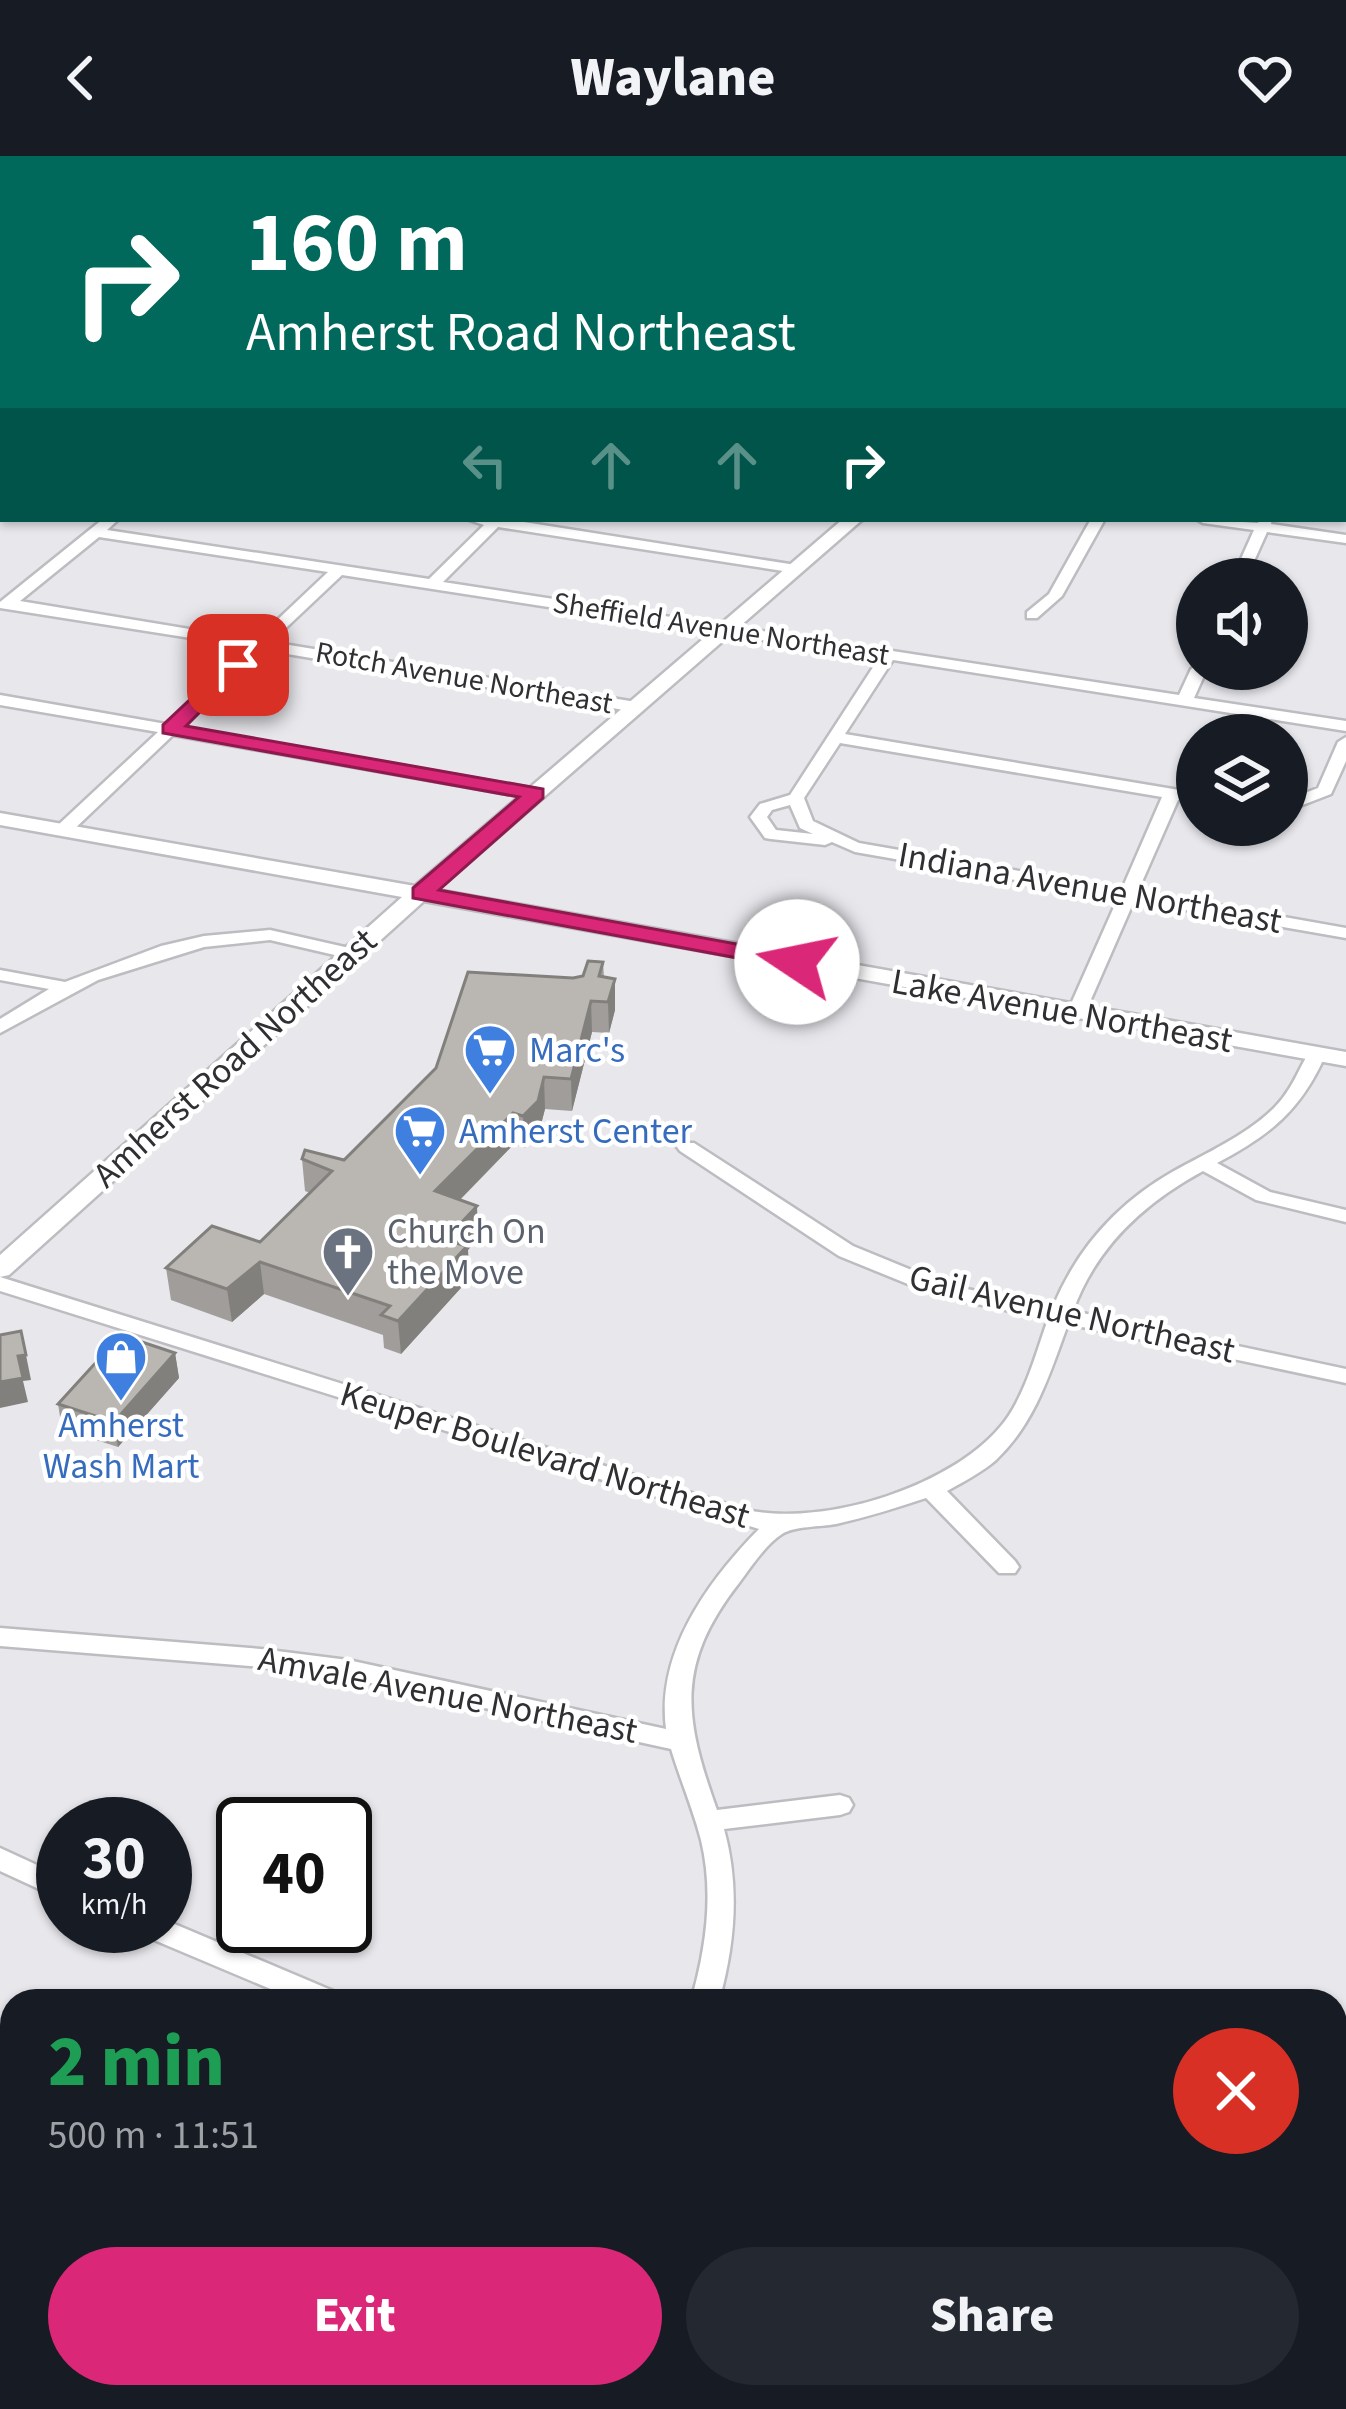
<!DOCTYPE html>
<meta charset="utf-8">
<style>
:root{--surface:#171b24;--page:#242831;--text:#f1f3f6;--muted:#9ea1a6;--accent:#db2777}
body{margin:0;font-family:"Source Sans 3",sans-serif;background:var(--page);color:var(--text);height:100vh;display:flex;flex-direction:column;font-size:45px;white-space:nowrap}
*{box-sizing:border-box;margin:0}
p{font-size:39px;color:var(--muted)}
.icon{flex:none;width:66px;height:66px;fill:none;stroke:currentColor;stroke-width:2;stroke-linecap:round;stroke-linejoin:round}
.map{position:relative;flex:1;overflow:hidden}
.side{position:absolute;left:0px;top:1833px;width:1347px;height:420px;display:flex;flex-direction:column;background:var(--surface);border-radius:36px 36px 0 0;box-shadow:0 3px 9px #0004}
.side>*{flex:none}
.hud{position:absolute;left:0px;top:0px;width:1347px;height:366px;box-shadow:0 3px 9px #0004;background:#00695c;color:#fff;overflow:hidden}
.fabs{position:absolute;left:1176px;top:402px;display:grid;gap:24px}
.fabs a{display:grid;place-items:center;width:132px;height:132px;border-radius:50%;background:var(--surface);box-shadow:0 3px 9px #0004;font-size:60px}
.speed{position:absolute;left:36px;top:1641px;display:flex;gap:24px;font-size:60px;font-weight:700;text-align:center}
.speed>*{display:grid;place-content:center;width:156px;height:156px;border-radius:50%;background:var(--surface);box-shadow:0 3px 9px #0004;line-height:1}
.speed small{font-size:30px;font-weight:400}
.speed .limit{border:6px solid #111;border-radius:18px;background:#fff;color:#111}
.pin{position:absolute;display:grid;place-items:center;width:102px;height:102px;color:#fff;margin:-51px;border-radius:24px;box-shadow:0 6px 18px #0006}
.me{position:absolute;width:132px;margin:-66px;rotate:281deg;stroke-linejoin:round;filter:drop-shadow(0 0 9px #0008)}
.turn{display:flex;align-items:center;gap:42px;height:252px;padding:0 48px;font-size:54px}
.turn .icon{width:156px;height:156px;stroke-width:2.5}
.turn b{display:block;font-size:84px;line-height:102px}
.lanes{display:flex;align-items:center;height:114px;padding:0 48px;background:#0003;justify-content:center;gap:60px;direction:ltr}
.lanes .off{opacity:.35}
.round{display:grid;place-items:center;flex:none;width:126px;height:126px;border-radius:63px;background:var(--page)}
.headline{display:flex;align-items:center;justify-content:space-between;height:204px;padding:0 48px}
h1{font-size:72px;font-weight:800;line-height:90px;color:#1e9e55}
.primary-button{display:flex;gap:24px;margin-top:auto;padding:24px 48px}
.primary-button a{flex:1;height:138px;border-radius:72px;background:var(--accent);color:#fff;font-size:48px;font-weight:800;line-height:138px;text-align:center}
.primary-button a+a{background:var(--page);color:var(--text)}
header{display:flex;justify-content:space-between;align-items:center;height:156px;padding:0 48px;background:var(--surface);font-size:54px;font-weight:800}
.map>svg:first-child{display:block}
</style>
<header><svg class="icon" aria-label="back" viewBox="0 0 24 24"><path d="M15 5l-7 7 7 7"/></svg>Waylane<svg class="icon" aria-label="heart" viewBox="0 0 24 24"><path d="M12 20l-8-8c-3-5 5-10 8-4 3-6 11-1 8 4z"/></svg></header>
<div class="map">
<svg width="1346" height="2253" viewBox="0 0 1346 2253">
<rect width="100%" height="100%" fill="#e7e7ec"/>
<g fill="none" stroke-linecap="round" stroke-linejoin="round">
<g stroke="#bcbcc1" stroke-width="5">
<path id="minor" d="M0,0L14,3L0,5Z
M1063,0H1073L1075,3H1065Z
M0,84H3L0,92Z
M1344,132H1346V138H1344Z
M3,156V164L0,165V157Z
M1344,191H1346V199H1344Z
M0,238L3,239V247L0,246Z
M1344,265H1346V273H1344Z
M1344,301H1346V309H1344Z
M0,327H3V335H0Z
M103,363H119L107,374L429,423L484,369L466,363H505L796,409L803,413L796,417L498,371L443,426L1179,539L1191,513L1197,509V513H1207L1194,542L1346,565V575L893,504L845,578L1197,637V647L1178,644L1138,735L1346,772V782L1134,745L1085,857L1083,861H1069L1067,857L1118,742L855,696L832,686L825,689L771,683L765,682L750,661L760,648L790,639L879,502L342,419L271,486L636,546L644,551L636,556L263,494L181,571L536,633L544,638L536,643L173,579L69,678H57V670L158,576L0,549V539L166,568L248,491L0,452V446ZM99,381L328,416L256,484L20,445ZM840,587L1162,641L1122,733L859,687L813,665L804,642ZM790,649L800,672L813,678L776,674L767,661L772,654Z
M1091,363H1105L1062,440L1037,462H1027V456L1049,438Z
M1196,363L1258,367L1260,363H1272L1271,368L1346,379V387L1267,376L1246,423H1232L1254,374L1203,367Z
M1346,581V605L1331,638L1287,655V644L1318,632L1338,586Z
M270,774L358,794L361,798L352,803L270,784L204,791L98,824L0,877V863L49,833L0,824V814L65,826L161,790L204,780Z
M1316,894L1325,900C1300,955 1270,979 1217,1007L1270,1036L1346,1054V1066L1256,1044L1203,1015C1144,1047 1096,1091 1073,1155L1346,1213V1227L1068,1168C1050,1217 1035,1267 996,1304C982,1316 963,1326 947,1335L1015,1405L1019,1411L1015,1417H999L926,1342C896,1352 867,1361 836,1368C821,1371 794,1370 782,1378C765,1389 751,1411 739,1427C675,1509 684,1562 717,1654L840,1639L849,1642L853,1649L849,1656L840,1659L724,1673C740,1731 735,1788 719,1845H691C706,1792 714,1738 701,1684C693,1653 680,1623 671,1593L348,1522L261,1511L0,1490V1472L261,1493L348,1504L666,1573C656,1496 708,1425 759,1373L0,1135V1121L746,1354C825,1371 956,1330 1005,1265C1026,1236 1036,1197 1048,1163L935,1139L839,1100L680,995L677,991L680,987H694L853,1090L948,1129L1053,1151C1077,1092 1119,1046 1174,1015C1208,996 1247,979 1275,951C1291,935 1298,915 1309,896Z
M0,1692L63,1721V1744L0,1715Z
M165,1764L338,1837L342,1845H299L140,1778L136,1770H165Z
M0,2165L12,2169V2198L0,2194Z
M1335,2209L1346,2213V2243L1335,2239Z
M148,2241H208L216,2253H156Z
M494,2241H526L522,2253H490Z
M1046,2241H1078L1073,2253H1041Z"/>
</g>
<g stroke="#bcbcc1" stroke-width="5">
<path id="tertiary" d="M568,0H606L609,3H571Z
M866,0H880L864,3Z
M1263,0H1278L1261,3Z
M1344,82H1346V90H1344Z
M843,363H863L437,734L1346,896V910L424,745L9,1119L0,1121V1099L402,741L0,669V657L415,730Z"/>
</g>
<g stroke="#b27f75" stroke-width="4">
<path id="primary" d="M20,0H41L18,3Z"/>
</g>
<use href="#minor" fill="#fff" fill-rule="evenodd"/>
<use href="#tertiary" fill="#fff" fill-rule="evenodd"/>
<use href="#primary" fill="#fbccc2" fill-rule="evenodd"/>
</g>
<path fill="#a09d9a" d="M603,806L604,821L615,854L609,877L592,876L572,955L545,953L539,976L525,992L514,988L460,1044L478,1082L468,1094L469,1123L401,1198L384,1192L383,1179L264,1138L232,1166L171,1144L166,1112L260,1086L310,1037L305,1035L302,1003L344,1004L573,822L583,820Z
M175,1197L179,1222L118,1291L62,1273L58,1248Z"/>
<path fill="#82807d" d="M615,823V854L609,877L608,846Z
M591,845L592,876L572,955L571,923Z
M544,921L545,953L539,976L525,992L523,960Z
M513,957L514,988L437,1067L435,1035Z
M477,1050L478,1082L468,1094L469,1123L401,1198L398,1165L445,1084Z
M260,1106L264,1138L232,1166L227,1133Z
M175,1197L179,1222L118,1291L114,1266Z
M26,1199L31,1224L23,1225L28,1246L0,1252V1226L18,1200Z"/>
<path fill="#bab7b3" stroke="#82807d" stroke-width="3" d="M588,805L603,806L599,820L615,823L608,846L591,845L571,923L544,921L538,945L523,960L513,957L435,1035L477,1050L445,1084L467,1090L398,1165L381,1159L390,1150L260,1106L227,1133L166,1112L212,1070L260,1086L332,1015L302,1003L305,994L344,1004L436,912L468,816L573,822L583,820Z
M21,1175L26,1199L18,1200L23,1222L0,1226V1179Z
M121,1179L175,1197L114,1266L58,1248Z"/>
<path fill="#db2777" stroke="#8e194d" stroke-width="3" d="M231,505L247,509L186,570L543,633V642L439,734L797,799L809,806L797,813L413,742V732L519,641L163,577V569Z"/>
<defs>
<g id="supermarket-pin" transform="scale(2.7)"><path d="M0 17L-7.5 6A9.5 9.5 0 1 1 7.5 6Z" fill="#3f7fe0" stroke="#fff"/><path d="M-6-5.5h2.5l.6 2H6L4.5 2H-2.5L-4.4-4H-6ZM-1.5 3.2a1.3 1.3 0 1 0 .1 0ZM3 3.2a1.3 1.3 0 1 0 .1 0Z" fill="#fff"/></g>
<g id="church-pin" transform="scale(2.7)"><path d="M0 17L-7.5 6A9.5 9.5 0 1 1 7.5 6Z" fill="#6b7280" stroke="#fff"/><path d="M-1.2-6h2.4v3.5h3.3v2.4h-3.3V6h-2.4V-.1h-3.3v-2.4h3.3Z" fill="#fff"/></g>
<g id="shop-pin" transform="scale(2.7)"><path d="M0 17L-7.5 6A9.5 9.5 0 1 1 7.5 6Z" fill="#3f7fe0" stroke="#fff"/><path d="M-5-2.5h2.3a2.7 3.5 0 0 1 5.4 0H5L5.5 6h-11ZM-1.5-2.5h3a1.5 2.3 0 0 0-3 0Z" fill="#fff"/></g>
</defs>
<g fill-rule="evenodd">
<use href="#supermarket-pin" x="490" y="894"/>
<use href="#supermarket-pin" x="420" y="975"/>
<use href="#church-pin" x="348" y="1096"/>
<use href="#shop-pin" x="121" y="1201"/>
</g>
<g text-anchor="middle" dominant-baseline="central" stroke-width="9" stroke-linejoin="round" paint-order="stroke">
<g font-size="30" fill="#303032" stroke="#fff">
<text transform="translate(721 473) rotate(9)">Sheffield Avenue Northeast</text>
<text transform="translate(464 522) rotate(10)">Rotch Avenue Northeast</text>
</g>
<g font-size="36" fill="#303032" stroke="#fff">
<text transform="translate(1090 732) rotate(10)">Indiana Avenue Northeast</text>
<text transform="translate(1062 855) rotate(10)">Lake Avenue Northeast</text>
<text transform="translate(235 902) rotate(-42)">Amherst Road Northeast</text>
<text transform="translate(1072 1158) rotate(13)">Gail Avenue Northeast</text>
<text transform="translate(545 1299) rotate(17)">Keuper Boulevard Northeast</text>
<text transform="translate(448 1539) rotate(11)">Amvale Avenue Northeast</text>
</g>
<g font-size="36" fill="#366cbe" stroke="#fff" text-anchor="start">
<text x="529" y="894">Marc's</text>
<text x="459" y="975">Amherst Center</text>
<text x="121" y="1269" text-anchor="middle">Amherst<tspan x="121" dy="41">Wash Mart</tspan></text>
</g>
<g font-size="36" fill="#5b616d" stroke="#fff" text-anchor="start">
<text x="387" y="1075">Church On<tspan x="387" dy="41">the Move</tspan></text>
</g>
</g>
</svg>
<div class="fabs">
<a><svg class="icon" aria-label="sound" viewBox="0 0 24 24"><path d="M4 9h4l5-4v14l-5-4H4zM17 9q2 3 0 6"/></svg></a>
<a><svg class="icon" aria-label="layers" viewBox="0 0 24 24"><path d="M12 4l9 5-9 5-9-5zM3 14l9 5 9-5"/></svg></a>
</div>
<div class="speed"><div>30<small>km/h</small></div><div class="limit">40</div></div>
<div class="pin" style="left:238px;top:509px;background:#d93025"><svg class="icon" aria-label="arrive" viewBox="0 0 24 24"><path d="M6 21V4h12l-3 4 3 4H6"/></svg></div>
<svg class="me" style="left:797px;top:806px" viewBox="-20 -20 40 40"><circle r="19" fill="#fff"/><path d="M0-13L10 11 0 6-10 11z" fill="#db2777"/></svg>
<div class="hud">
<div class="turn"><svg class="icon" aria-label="right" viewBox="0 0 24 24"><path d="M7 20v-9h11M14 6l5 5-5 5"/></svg><div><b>160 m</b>Amherst Road Northeast</div></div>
<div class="lanes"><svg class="icon off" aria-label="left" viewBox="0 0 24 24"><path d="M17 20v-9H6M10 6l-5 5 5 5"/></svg><svg class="icon off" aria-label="ahead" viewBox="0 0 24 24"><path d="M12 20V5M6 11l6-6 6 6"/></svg><svg class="icon off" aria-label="ahead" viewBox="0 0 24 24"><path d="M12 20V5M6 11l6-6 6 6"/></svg><svg class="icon" aria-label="right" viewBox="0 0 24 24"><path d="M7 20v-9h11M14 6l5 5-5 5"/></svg></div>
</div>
<section class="side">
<div class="headline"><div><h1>2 min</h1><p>500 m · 11:51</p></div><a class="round" style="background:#d93025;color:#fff"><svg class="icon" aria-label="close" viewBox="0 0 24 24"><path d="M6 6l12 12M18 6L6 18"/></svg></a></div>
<div class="primary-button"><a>Exit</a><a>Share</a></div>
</section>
</div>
